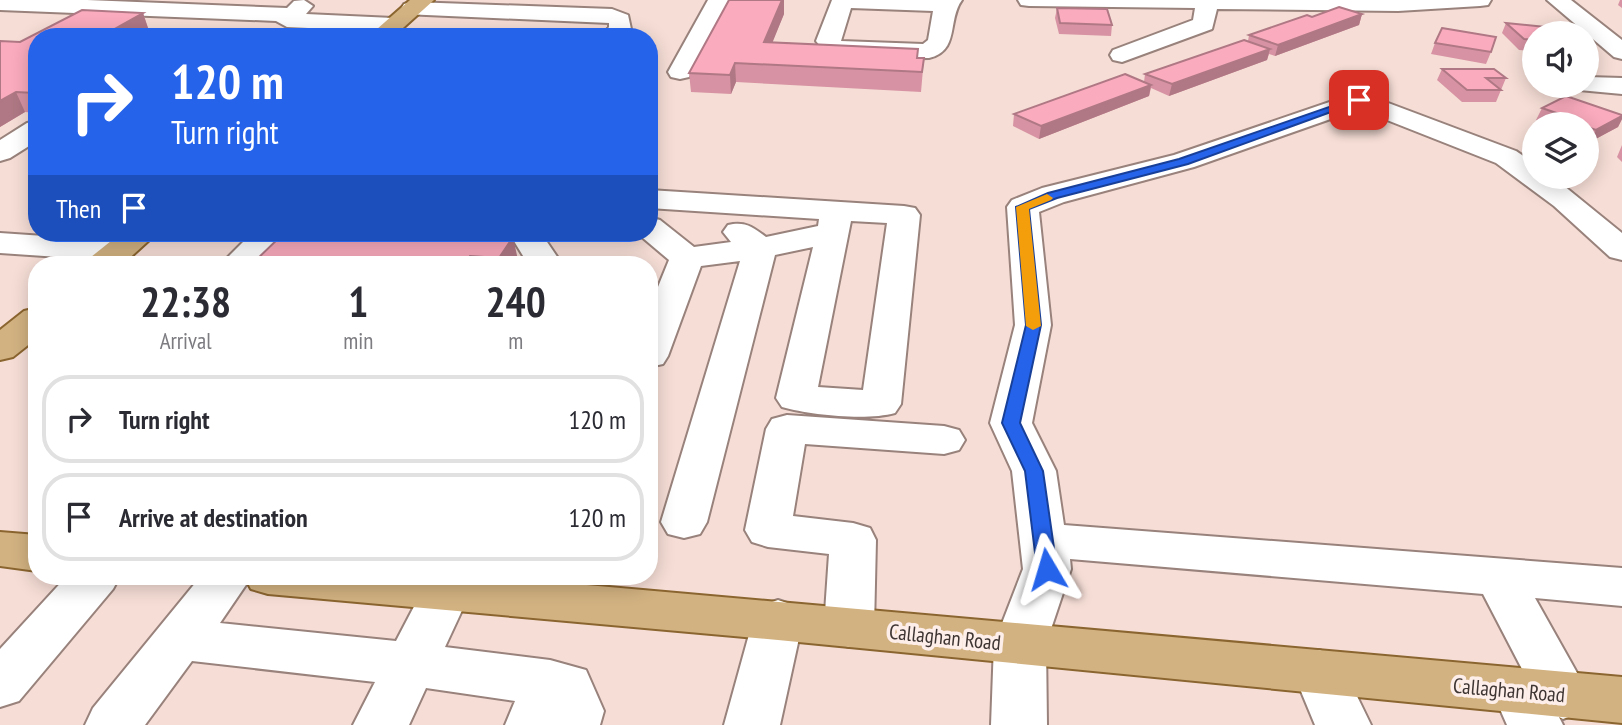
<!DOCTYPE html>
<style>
:root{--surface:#fff;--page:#f2f2f3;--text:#2b2b33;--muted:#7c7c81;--line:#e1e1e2}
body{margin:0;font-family:"PT Sans Narrow",sans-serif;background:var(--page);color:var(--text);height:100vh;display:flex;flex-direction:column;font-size:26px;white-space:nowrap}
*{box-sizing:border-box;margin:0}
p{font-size:23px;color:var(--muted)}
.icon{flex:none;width:38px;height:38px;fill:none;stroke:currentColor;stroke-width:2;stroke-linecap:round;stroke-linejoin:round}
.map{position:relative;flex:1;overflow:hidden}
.sheet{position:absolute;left:28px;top:256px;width:630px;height:329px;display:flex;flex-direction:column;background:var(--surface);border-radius:28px;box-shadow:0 4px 18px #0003}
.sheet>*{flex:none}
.banner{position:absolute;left:28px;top:28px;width:630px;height:214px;border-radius:28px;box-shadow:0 4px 18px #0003;background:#2563eb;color:#fff;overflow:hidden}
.fabs{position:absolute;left:1522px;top:21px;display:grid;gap:14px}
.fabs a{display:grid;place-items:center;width:77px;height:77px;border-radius:50%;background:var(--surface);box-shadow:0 4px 18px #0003;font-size:35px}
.pin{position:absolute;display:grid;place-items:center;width:60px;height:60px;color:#fff;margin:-30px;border-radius:14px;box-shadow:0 4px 10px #0006}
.me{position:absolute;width:77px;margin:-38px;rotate:353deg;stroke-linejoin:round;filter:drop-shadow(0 0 5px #0008)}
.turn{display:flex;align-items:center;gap:24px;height:147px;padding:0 28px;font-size:32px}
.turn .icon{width:91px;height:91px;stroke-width:2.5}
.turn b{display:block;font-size:49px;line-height:60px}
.then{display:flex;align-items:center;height:66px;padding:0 28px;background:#0003;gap:14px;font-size:26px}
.eta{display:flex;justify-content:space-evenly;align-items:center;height:119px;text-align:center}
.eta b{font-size:42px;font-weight:700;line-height:49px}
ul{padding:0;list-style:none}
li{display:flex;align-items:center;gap:21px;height:88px;margin:0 14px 10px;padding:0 14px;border:4px solid var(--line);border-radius:28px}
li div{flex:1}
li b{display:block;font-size:26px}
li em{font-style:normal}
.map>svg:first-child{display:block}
</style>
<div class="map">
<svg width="1622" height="725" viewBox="0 0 1622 725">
<rect width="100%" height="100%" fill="#f6ded6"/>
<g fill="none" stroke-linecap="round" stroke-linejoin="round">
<g stroke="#98827b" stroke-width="4">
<path id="minor" d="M0,0H87L287,8L294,1L304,0L313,6L306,14L393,18L401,20L404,25L401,30L393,32L287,27L276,21L0,10Z
M708,0H732L726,6L689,77L680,79L671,77L668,72Z
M832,0H962C947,20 960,51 929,58C901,58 833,65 816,41ZM851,8L933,11L928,40L923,44L841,41Z
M1018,0H1491L1488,5L1480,6L1398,11L1217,9L1212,29L1122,62L1113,60L1110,55L1113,50L1193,20L1195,8L1029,6L1021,5Z
M1547,0H1571L1622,40V59L1614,57Z
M412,2L612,9L628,15L631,29L625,37H601L609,27V23L404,14L401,9L404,4Z
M1588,77L1622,78V94L1579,90L1576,86H1587Z
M1359,92L1516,151L1535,164V177H1553L1622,233V260L1610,257L1554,206L1496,163L1359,109L1194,167L1064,202L1039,212L1051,325L1032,423L1056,471L1064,525L1622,568V606L1535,598L1590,696L1582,712L1563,719L1559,717L1563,725H1507L1492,691L1500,675L1522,669L1483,594L1070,559L1071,569L1046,644L1047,725H991L994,644L1023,569L1012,471L990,423L1015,325L1007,207L1012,200L1042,188L1174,155Z
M37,121V141L10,158L0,161V140L27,123Z
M649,190L904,206L915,208L920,215L901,404L895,413C866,421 811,415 782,407L776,398L813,247L775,255L707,522L700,534L684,538L668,534L661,522L740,261L701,266L668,356L663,364L649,367V309L669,260L637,233H649V217L660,220L694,247L731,242L723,232L728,225C745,221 753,227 766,237L818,226L819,219L649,208ZM851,221L887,223L863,390L818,387Z
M0,233L118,241L130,244L135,251L130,258L118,261L0,253Z
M252,233H287L257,264H221Z
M509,233H541L562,264H528Z
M787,415L944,426L959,430L965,440L959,450L944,454L805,444L793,516L853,523L870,528L876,540L874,627L867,641L849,647L831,641L824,627L829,554L768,547L752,542L745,530L766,429L772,419Z
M67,576H120L113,589L19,701L0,707V649Z
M201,576H252L220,623L396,641L430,576H478L445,647L550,660L586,670L604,711L600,725H505L515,701L426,688L409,725H353L375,682L192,661L145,725H85L93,708Z
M541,576H589L573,614L555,619L537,614L530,600Z
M778,600L796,606L803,620L780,725H724L753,620L760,606Z
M1319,650L1338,657L1371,725H1315L1293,672L1300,657Z"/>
</g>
<g stroke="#8b652f" stroke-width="4">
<path id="major" d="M410,0H434L393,37H368Z
M121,233H157L123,264H86L91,257Z
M37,308V338L13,357L0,360V330L24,311Z
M0,532L37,535V571L0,566Z
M244,576H486L1622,677V723L778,640L268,594L251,589Z"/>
</g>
<use href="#minor" fill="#fff" fill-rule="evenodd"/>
<use href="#major" fill="#d2b281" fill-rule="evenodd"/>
</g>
<path fill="#d793a3" d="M729,0H784V14L772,42L918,49L917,58H924L921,92L736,82L731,94L691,92L689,73Z
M1620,0H1622V8L1618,5Z
M1057,8L1112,25L1111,36L1059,34L1055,18Z
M82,10L143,13L149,31L140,37H37V113L25,112L0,127V41L20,42Z
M1362,14L1359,25L1275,56L1269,54L1267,60L1169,96L1151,88L1149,96L1039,139L1013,126L1014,114L1144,82L1145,74L1248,41L1249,35L1312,17Z
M1506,23L1535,33V51L1519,50L1502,33Z
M1435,43L1491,52L1486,64L1431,54Z
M1442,69L1506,78L1496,102H1462L1437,80Z
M1542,108L1622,115V119L1618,127L1590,142L1587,141V124H1550L1536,120Z
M1622,145V162L1617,157Z
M494,236L518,260L515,264H252Z"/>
<path fill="#af7884" d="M782,0H784V14L765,61L764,42Z
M143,13L149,31L140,37H100Z
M1362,14L1359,25L1275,56L1278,45Z
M1270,49L1267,60L1169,96L1172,84Z
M735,63L736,82L731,94L730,75Z
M1151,85L1149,96L1039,139L1041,126Z
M16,92L25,112L0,127V101Z
M1622,116V119L1618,127L1590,142L1596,130Z
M487,233H493L496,249L490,259L486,236Z
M513,237L518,260L515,264H500L499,258Z
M470,256L472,264H465Z"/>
<path fill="#faabbd" stroke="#af7884" stroke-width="2" d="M729,0H782L764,42L918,49L917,58H924L922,72L735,63L730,75L689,73Z
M1339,7L1362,14L1278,45L1249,35L1307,15L1312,17Z
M1057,8L1107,9L1112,25L1060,23Z
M82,10L143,13L100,37H37V92L35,93L16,92L0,101V41L20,42Z
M1506,23L1565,29L1571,33H1535V40L1524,39Z
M1442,28L1496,37L1491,52L1435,43Z
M1244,40L1270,49L1172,84L1145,74Z
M1442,69H1494L1506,78H1486L1501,90H1467Z
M1125,74L1151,85L1041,126L1014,114Z
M1566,96L1622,115V116L1596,130L1587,127V124H1580L1564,119L1568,117L1542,108Z
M284,233H487L486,236L513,237L499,258L470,256L465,264H252Z"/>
<path fill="#2563eb" stroke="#184099" stroke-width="2" d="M1355,98L1364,100L1188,164L1057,198L1029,209L1041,325L1020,423L1043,471L1057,569L1054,574L1047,576L1040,574L1037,569L1025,471L1002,423L1026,325L1016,207L1048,193L1179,159Z"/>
<path fill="#f59e0b" d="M1047,194L1053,198L1051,200L1029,209L1041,326L1033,330L1026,326L1016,207Z"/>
<g text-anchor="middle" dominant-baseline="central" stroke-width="7" stroke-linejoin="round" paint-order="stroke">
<g font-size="21" fill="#3f3633" stroke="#fdeee9">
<text transform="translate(945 637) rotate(6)">Callaghan Road</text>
<text transform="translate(1509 690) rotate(5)">Callaghan Road</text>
</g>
</g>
</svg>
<div class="fabs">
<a><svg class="icon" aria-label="sound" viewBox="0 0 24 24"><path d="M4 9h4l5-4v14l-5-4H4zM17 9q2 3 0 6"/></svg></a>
<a><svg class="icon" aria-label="layers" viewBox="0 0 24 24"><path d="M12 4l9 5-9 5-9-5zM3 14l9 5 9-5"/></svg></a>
</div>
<div class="pin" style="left:1359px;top:100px;background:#d93025"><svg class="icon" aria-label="arrive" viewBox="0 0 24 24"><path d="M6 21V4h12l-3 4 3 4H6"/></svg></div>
<svg class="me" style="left:1047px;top:569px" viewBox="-20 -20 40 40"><path d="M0-17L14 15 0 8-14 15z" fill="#2563eb" stroke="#fff" stroke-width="4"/></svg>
<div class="banner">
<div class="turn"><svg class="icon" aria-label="right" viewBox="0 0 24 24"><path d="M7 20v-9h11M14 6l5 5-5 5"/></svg><div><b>120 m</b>Turn right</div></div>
<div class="then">Then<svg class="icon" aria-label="arrive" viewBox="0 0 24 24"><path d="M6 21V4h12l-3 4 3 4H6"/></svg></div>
</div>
<section class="sheet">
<div class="eta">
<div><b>22:38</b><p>Arrival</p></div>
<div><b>1</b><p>min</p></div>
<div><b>240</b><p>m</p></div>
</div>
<ul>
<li><svg class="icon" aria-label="right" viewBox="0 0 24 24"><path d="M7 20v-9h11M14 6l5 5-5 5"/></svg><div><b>Turn right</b></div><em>120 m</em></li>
<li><svg class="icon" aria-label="arrive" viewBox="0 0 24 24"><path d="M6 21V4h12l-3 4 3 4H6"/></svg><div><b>Arrive at destination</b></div><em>120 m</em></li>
</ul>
</section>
</div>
